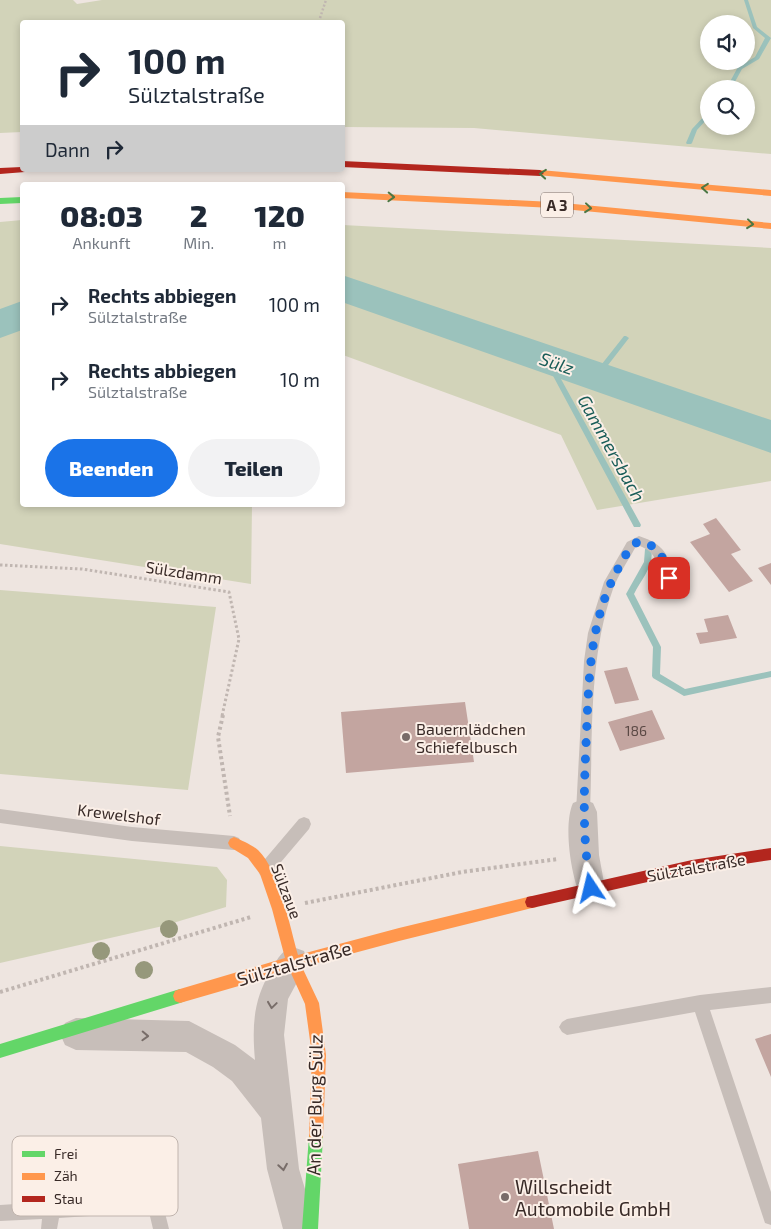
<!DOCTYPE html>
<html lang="de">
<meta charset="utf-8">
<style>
:root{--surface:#fff;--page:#f2f2f3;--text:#1f2937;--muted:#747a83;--accent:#1a73e8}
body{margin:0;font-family:"Exo 2",sans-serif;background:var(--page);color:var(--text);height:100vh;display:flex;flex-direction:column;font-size:19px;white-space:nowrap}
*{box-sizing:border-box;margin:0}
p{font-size:16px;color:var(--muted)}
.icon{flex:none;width:28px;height:28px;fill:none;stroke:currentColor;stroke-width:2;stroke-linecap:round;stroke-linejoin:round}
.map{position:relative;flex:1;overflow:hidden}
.sheet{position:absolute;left:20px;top:182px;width:325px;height:325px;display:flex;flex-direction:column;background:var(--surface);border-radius:5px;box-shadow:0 2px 8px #0003}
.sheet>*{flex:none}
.guide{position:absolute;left:20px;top:20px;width:325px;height:152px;border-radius:5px;box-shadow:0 2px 8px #0003;background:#fff;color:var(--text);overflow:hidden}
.fabs{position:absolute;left:700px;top:15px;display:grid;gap:10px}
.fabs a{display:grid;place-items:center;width:55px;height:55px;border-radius:50%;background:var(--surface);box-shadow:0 2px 8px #0003;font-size:25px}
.pin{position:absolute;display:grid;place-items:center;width:42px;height:42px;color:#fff;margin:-21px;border-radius:10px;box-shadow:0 2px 8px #0006}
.me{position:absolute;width:55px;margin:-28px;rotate:350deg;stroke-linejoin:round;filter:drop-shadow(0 0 4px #0008)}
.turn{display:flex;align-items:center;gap:18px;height:105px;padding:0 25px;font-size:22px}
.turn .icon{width:65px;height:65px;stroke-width:2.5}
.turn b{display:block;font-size:35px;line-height:42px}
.then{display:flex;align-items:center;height:48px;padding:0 25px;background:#0003;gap:10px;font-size:19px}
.eta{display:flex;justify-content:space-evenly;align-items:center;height:85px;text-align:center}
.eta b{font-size:30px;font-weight:800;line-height:35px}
.cta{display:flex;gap:10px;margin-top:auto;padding:10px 25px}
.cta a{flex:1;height:58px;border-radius:30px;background:var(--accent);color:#fff;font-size:20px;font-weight:800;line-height:58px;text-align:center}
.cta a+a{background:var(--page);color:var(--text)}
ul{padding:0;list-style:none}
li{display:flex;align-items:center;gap:15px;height:75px;padding:0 25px}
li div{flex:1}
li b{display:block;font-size:19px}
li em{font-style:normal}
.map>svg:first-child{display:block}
</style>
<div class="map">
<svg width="771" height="1229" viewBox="0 0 771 1229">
<rect width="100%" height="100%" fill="#eee5e0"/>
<path fill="#d2d3b9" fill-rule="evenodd" d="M0,0H73L77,4L102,0H771V154L474,128L343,127L342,22H22V132L0,133ZM709,24H746V61H709ZM709,89H746V126H709Z
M22,220V505H252L251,584L0,544V222Z
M343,225L771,248V481L597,510L561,435L343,355Z
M0,590L216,607L188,790L0,774Z
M0,846L217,867L227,880L226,907L163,926L0,963Z"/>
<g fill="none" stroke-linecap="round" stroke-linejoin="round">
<path fill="#9bc2bc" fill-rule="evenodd" d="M744,0H748L757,27L771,38L759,59L742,69L731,89H726L738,67L755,57L765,38L753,28Z
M709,111V117L697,130L692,143L691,144H687L686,143L692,129Z
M624,336H626L629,338L598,378H594L593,376L594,374Z
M545,357H549L550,359L640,523L641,525L640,527H634L544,359Z
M648,548L651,549C655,565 641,580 634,594L661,647L660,674L685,689L771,671V677L684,696L653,678L652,676L653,647L626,594L644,562L645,549Z"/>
<path fill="#9bc2bc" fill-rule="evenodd" d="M342,275L771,420V453L342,302Z
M22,301V330L0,338V309Z"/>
</g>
<path fill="#c3a5a0" d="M716,518L741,550L731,554L753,581L729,592L690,542L710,534L703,524Z
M771,563V585L758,568Z
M728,615L737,638L700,644L696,633L708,632L704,619Z
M627,667L639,700L615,704L604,671Z
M465,702L474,762L346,773L341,712Z
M652,710L665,739L620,751L608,722Z
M771,1034V1077L755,1039Z
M538,1151L554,1229H469L458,1164Z"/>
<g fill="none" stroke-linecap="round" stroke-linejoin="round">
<path stroke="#c0b6b1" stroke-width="2.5" stroke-dasharray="2 2" stroke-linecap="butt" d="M320,18L326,0"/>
<path stroke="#c0b6b1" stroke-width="3" stroke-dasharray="2.5 2.5" stroke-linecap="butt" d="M0,565L82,569L229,592L239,639L222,716"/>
<path stroke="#c0b6b1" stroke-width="4" stroke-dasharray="3 3" stroke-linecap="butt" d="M223,715L218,737L230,816
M305,903L462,872L558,859
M0,992L251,917"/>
<path fill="#c7beb9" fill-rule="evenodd" d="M639,536C665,545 667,553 675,578L673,582H665C657,566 658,553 640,546L635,548C628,561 618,575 613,589C588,660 593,738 590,812L588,817L583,818L578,817L576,812L584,661L588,633L604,582L627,542Z
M0,809L132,827L234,836L239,838L241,843L239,848L234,850L132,841L0,823Z
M304,817L309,819L311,824L309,829L270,875L265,877L260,875L258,870L260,865L299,819Z
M771,987V1003L710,1010L771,1192V1225L765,1223L763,1217L695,1012L567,1035L562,1032L559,1027L562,1022L567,1019L700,995Z
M155,1195L161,1197L169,1229H153L149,1212L59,1218L57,1229H41L42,1219L0,1221V1205Z"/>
<path fill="#c7beb9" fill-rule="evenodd" d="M583,799L593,803L597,812L599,855L605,888L601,898L591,902L581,898C571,876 563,825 573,803Z
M293,947L304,951L308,962L288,999L284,1035L299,1169L317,1229H283L267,1169L261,1118L232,1081L213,1067L186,1052L76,1050L65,1045L60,1034L65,1023L76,1018L189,1021L235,1045L255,1060C252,1026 253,999 272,969C279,957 280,952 293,947Z"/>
<path fill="#63d668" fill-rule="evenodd" d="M22,197V203L0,204V198Z
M180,989L185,991L187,996L185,1001L180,1003L0,1058V1044Z
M316,1129L321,1131L323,1136L318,1229H302L309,1136L311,1131Z"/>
<path fill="#ff974d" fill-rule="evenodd" d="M540,170L771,190V196L537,175L536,173Z
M342,192L553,202L771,223V229L553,208L342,198Z
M234,837C241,840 252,845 258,850C279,870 290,927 298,955L399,928L532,896L537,897L539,902L537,907L532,908L399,941L302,967L319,1003L326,1055L323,1136L321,1141L316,1143L311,1141L309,1136L312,1055L305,1004L290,971L180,1003L175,1001L173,996L175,991L180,989L285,958L272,909L260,874L248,858L230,847L228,843L230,839Z"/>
<path fill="#b3261e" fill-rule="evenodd" d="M342,161L540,170L544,173L540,176L342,167Z
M22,167V170H26L25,172L0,174V168Z
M771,848V860L692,872L532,908L527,907L525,902L527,897L532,896L692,860Z"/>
</g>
<g fill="#96987b">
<circle cx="169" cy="929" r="9"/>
<circle cx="101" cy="951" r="9"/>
<circle cx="144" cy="970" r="9"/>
</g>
<defs><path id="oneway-chevron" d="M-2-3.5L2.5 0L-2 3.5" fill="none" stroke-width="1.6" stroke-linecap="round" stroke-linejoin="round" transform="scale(1.25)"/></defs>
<g stroke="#4b7744">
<use href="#oneway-chevron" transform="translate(543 174) rotate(-175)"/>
<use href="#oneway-chevron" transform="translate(705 188) rotate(-175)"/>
<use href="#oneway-chevron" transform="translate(391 197) rotate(2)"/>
<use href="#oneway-chevron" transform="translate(588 208) rotate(6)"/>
<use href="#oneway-chevron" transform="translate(750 224) rotate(6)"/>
</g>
<g stroke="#786d69">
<use href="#oneway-chevron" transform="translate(272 1005) rotate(98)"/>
<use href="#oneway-chevron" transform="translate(145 1036) rotate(2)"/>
<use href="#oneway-chevron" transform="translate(283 1167) rotate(81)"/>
</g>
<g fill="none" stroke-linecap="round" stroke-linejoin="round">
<path stroke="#1a73e8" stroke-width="9" stroke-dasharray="0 16.2" d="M591,888C582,839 584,794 586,744C589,683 588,622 619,567C625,556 629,547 639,541C664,548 661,556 669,578"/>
</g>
<g fill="#786b68" stroke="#fbefe7" stroke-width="2">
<circle cx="406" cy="737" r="5"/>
<circle cx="505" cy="1197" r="5"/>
</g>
<g text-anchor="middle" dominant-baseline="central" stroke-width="4" stroke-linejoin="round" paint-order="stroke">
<g font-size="14" fill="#5b4945">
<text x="636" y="730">186</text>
</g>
<rect fill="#fbefe7" stroke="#726561" stroke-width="1" x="541" y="192.5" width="32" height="25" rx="4"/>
<g font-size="15" font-weight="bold" fill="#382a27">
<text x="557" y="205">A 3</text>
</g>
<g font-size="16" fill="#382a27" stroke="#fbefe7">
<text transform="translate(184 572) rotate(9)">Sülzdamm</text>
<text transform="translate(119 814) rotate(7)">Krewelshof</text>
<text transform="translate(696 867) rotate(-10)">Sülztalstraße</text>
<text transform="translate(287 891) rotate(69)">Sülzaue</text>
</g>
<g font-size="16" fill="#382a27" stroke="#fbefe7" text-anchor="start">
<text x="416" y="728">Bauernlädchen<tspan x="416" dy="18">Schiefelbusch</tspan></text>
</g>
<g font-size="18" font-style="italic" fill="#195d58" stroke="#fbefe7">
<text transform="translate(557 363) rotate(19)">Sülz</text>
<text transform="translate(612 448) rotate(61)">Gammersbach</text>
</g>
<g font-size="19" fill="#382a27" stroke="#fbefe7">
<text transform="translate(294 963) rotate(-16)">Sülztalstraße</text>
<text transform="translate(314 1105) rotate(-89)">An der Burg Sülz</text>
</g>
<g font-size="19" fill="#382a27" stroke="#fbefe7" text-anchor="start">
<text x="515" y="1186">Willscheidt<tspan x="515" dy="22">Automobile GmbH</tspan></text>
</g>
</g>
<rect x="12" y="1136" width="166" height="80" rx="8" fill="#fbefe7" stroke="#c0b4ad" stroke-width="1"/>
<rect x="22" y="1151" width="23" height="6" fill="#63d668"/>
<rect x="22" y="1173" width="23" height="7" fill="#ff974d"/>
<rect x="22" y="1196" width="23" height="6" fill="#b3261e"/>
<g font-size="14" fill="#382a27">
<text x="54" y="1159">Frei</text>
<text x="54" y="1181">Zäh</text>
<text x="54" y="1204">Stau</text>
</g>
</svg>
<div class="fabs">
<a><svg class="icon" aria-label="sound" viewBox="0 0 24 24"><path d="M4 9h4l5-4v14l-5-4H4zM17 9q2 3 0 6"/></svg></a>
<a><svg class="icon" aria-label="search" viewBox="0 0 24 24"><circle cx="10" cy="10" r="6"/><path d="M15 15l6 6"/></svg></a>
</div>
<div class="pin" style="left:669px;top:578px;background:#d93025"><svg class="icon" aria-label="arrive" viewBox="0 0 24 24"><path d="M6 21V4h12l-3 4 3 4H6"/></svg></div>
<svg class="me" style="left:591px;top:888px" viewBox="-20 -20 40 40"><path d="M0-17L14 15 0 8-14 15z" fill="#1a73e8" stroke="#fff" stroke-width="4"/></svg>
<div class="guide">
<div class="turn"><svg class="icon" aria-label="right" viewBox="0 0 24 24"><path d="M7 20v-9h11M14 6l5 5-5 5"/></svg><div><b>100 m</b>Sülztalstraße</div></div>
<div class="then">Dann<svg class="icon" aria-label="right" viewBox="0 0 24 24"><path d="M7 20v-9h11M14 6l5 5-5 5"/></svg></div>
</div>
<section class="sheet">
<div class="eta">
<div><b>08:03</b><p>Ankunft</p></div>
<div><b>2</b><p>Min.</p></div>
<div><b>120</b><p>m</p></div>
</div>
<ul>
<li><svg class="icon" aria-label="right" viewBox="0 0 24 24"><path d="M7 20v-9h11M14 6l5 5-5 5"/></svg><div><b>Rechts abbiegen</b><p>Sülztalstraße</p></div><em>100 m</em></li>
<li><svg class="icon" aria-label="right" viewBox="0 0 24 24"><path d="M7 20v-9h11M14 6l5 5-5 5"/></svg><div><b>Rechts abbiegen</b><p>Sülztalstraße</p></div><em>10 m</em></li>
</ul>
<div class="cta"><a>Beenden</a><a>Teilen</a></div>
</section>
</div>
